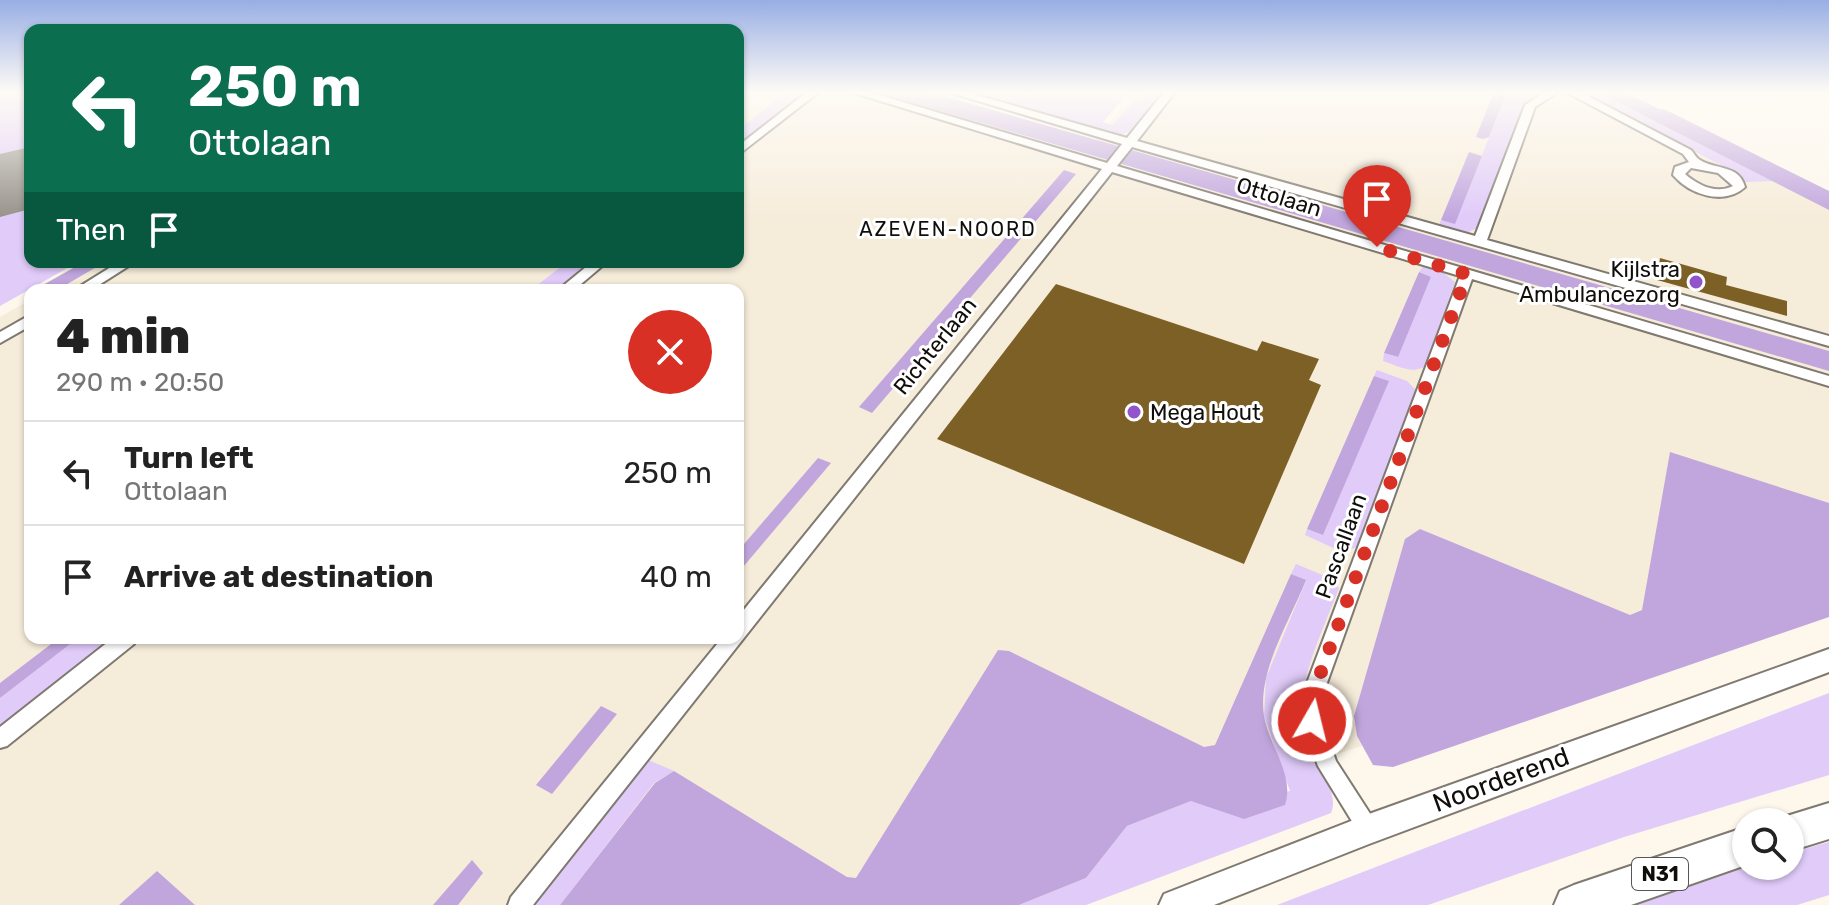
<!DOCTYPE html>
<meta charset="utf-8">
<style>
:root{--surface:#fff;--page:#f2f2f2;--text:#222;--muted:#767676;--line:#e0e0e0}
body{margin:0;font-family:Rubik,sans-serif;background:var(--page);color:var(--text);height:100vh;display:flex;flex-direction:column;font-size:30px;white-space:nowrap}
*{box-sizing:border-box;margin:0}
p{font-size:26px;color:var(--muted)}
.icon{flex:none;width:44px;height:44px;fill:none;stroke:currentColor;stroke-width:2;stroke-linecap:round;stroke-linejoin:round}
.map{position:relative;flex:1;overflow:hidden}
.panel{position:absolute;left:24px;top:284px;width:720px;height:360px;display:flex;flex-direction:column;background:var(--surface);border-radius:16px;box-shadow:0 2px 6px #0004}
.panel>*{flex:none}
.top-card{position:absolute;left:24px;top:24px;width:720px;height:244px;border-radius:16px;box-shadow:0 2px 6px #0004;background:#0b6e4f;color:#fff;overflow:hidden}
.controls{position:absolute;left:1732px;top:808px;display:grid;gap:16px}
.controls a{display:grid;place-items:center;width:72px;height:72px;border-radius:50%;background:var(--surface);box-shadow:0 2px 6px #0004;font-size:40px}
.pin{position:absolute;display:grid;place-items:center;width:68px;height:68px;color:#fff;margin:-82px -34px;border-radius:50% 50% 50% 0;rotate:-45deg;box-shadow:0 0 8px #0007}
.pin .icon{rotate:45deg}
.me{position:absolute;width:88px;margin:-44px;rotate:8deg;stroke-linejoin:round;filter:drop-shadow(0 0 6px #0008)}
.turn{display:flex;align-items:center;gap:28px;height:168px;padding:0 32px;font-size:36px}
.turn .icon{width:104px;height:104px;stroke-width:2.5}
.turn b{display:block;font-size:56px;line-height:68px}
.then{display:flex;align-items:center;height:76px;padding:0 32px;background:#0003;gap:16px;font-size:30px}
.round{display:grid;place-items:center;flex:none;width:84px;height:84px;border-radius:42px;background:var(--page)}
.headline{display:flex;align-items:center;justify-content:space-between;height:136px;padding:0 32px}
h1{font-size:48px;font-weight:800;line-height:60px}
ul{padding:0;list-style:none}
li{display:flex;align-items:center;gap:24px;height:104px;padding:0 32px;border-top:2px solid var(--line)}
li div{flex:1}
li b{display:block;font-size:30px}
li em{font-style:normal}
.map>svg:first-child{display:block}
</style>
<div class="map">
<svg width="1829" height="905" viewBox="0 0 1829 905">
<rect width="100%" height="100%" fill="#fdf7ec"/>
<path fill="#f6ecda" d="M738,92H906L1090,146L1136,92H1614L1829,202V596L867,905H0V317L30,300V638H738V290H48L96,262H738Z"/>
<path fill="#e0cbf9" d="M0,92H30V158L0,173Z
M787,92H806L738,147V130Z
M965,92L1029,95L1129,92L1103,122L1113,125L1142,92H1164L1134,130L1120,135Z
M1507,92H1538L1526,102L1477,228L1466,233L1438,227L1441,220L1455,223Z
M1580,92H1598L1773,181L1746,182L1740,175Z
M30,190V262H78L0,306V206Z
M567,262H592L557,290H531Z
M1424,265L1440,270L1455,282L1425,366C1413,375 1396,365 1383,361L1384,353L1397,357L1431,277L1419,272Z
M1377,370L1407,381L1416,390L1357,547L1342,552L1305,535L1307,529L1323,535L1388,381L1374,376Z
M1296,564L1332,579L1339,588C1323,631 1297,680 1302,727C1305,756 1342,788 1331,813L1086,905H1019L1086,878L1127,826L1191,801L1210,805L1290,791L1264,716L1266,678L1306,581L1291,574Z
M78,638H115L0,729V698Z
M1829,693V775L1624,837L1428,905H1277Z
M646,759L674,771L654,783L560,905H530Z
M1829,842V895L1797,905H1634L1746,866H1790V853Z"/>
<path fill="#c1a6de" d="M876,92H930L1829,351V371Z
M1494,92H1507L1489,137L1483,139L1476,137Z
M1598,92H1624L1659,109L1666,110L1829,191V210Z
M1469,152L1482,156L1455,224L1441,220Z
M1064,170L1076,174L872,413L859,407Z
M84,262H105L57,290H34Z
M1419,272L1431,277L1398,357L1384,353Z
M1374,376L1389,381L1323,535L1307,529Z
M1670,452L1829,503V617L1393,767L1373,765L1357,736L1354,716L1405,539L1420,529L1630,615L1642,610Z
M818,458L831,463L738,573V551Z
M1291,574L1306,580C1290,621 1257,671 1264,716C1269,746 1295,775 1285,805L1244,819L1191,801L1127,826L1086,878L1019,905H560L655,783L674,771L847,877L856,878L998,650L1009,651L1204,747L1215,745Z
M59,638H78L0,698V683Z
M601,706L617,714L552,794L536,785Z
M472,860L483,873L458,905H433Z
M157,871L195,905H119Z"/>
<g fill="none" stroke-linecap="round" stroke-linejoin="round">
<path fill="#96928a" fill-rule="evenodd" d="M30,147V209L0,217V154Z"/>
</g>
<path fill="#7d6026" d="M1660,258L1727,277L1726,285L1787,301V316L1657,280Z
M1056,284L1257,351L1262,341L1319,359L1309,380L1321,385L1244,564L937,439Z"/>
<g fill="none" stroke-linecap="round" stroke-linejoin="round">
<g stroke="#7f7970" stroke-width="4">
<path id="street" d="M807,92H819L738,155V146Z
M851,92H869L1107,163L1122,144L948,92H966L1127,138L1164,92H1175L1137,141L1475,236L1525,105L1545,92H1558L1535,107L1487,240L1829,336V346L1132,147L1117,166L1829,376V386L1472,279L1324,691L1322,721L1336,761L1380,829L1377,836L1369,840L1361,836L1318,766L1302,721L1304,691L1460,276L1112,172L533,905H508L511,897L722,638H738V617L1102,169Z
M1566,92H1580L1691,150C1694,153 1696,158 1700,160C1715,170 1739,164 1745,187C1724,206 1690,195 1673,175L1675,167L1689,162L1683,154ZM1691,168L1718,173L1733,186C1716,194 1699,186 1685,174Z
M119,262H135L91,290H74Z
M592,262H607L574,290H558Z
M30,315V326L0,343V332Z
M113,638H136L134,644L7,746L0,748V727Z"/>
</g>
<g stroke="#7f7970" stroke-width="4">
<path id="secondary" d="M1829,649V672L1369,844L1214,905H1159L1164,894L1369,814Z"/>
</g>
<g stroke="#7f7970" stroke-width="4">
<path id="highway" d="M1829,803V839L1790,851V822H1775L1777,819Z
M1746,827V865L1631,905H1554L1560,891L1574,885Z"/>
</g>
<use href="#street" fill="#fff" fill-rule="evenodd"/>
<use href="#secondary" fill="#fff" fill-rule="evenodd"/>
<use href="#highway" fill="#fff" fill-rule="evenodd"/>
</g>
<linearGradient id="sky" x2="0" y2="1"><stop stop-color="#98aee4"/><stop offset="0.42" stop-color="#fefbf6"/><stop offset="1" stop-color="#fefbf6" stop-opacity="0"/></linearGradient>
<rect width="1829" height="219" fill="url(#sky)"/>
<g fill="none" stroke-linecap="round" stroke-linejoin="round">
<path stroke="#d93025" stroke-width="14" stroke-dasharray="0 25.2" d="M1312,721L1314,691L1467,274L1377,247"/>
</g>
<g fill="#9254ca" stroke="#fff" stroke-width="3">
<circle cx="1696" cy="282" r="8"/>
<circle cx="1134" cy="412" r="8"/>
</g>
<g text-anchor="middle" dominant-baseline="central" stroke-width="6" stroke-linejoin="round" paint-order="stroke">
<g font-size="20" letter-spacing="2" fill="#100e0a" stroke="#fff">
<text x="948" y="229">AZEVEN-NOORD</text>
</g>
<rect fill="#fff" stroke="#585654" stroke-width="2" x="1632" y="858" width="56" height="32" rx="6"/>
<g font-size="20" font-weight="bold" fill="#100e0a">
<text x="1660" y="874">N31</text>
</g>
<g font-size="22" fill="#100e0a" stroke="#fff">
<text transform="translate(1279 197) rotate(17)">Ottolaan</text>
<text transform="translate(935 346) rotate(-51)">Richterlaan</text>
<text transform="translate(1341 546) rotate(-70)">Pascallaan</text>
</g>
<g font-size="22" fill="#100e0a" stroke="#fff" text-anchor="end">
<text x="1680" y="269">Kijlstra<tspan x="1680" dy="25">Ambulancezorg</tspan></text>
<text x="1150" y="412" text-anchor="start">Mega Hout</text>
</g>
<g font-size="26" fill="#100e0a" stroke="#fff">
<text transform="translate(1501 780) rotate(-20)">Noorderend</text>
</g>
</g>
</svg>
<div class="controls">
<a><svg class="icon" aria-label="search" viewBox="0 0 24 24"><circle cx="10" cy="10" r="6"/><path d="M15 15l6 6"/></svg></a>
</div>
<div class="pin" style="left:1377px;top:247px;background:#d93025"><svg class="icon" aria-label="arrive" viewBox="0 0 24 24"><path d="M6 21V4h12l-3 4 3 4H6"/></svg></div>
<svg class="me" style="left:1312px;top:721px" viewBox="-20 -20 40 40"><circle r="17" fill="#d93025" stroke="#fff" stroke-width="3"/><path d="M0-11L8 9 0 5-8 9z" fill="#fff"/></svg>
<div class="top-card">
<div class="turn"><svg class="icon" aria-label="left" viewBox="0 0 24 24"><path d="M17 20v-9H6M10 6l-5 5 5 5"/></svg><div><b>250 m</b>Ottolaan</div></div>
<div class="then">Then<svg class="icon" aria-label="arrive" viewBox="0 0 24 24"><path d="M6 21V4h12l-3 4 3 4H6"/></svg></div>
</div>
<section class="panel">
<div class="headline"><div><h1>4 min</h1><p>290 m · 20:50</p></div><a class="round" style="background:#d93025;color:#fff"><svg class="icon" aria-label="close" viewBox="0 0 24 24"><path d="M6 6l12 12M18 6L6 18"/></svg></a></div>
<ul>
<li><svg class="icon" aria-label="left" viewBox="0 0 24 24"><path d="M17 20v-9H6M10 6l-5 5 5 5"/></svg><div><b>Turn left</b><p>Ottolaan</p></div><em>250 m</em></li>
<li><svg class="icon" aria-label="arrive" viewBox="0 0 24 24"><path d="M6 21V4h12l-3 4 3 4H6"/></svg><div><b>Arrive at destination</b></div><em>40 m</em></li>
</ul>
</section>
</div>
